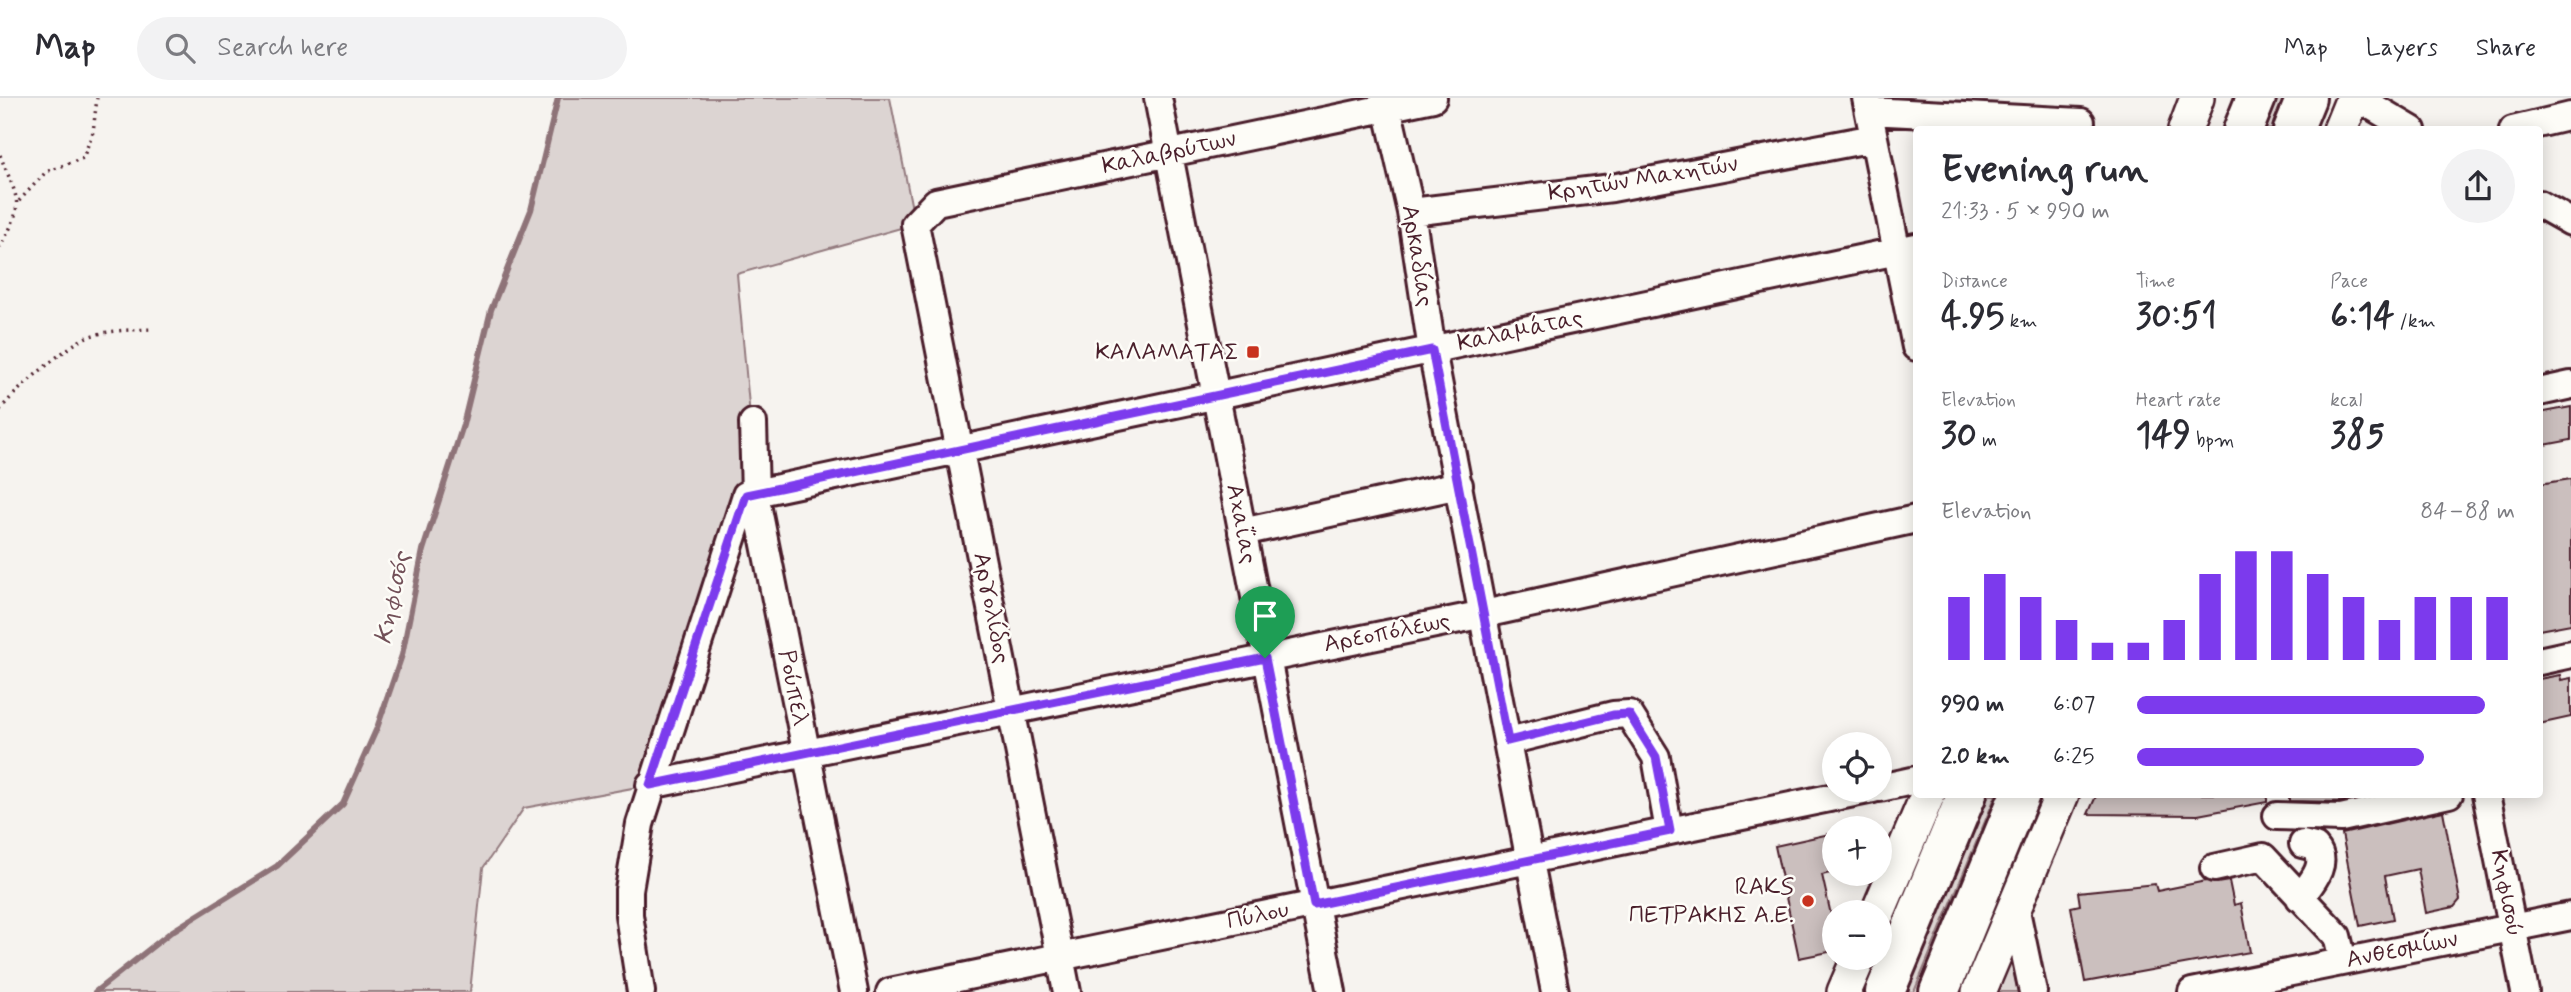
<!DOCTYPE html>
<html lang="en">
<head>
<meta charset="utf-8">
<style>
	body { margin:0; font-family:Mynerve,sans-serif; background:#f2f2f3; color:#2b2b33; height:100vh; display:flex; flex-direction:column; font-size:26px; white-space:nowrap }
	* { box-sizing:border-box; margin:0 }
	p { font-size:23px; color:#7c7c81 }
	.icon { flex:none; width:38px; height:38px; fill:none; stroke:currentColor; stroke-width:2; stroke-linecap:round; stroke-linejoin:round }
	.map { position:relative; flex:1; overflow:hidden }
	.panel { position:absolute; left:1913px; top:28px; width:630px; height:672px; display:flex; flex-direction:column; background:#fff; border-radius:7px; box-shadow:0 4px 18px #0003 }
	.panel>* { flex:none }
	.tools { position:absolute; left:1822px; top:634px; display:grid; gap:14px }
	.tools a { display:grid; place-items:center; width:70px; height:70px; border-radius:50%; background:#fff; box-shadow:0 4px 18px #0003; font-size:35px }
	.pin { position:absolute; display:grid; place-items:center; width:60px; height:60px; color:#fff; margin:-72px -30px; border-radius:50% 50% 50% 0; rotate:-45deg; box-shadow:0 0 7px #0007 }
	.pin .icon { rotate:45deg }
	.round { display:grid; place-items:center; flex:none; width:74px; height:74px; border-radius:37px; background:#f2f2f3 }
	.head { display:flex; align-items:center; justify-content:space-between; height:119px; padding:0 28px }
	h1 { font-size:38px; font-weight:700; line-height:52px }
	.stats { display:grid; grid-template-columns:repeat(3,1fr); gap:10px; height:119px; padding:7px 28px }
	.stats div { display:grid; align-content:center }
	.stats b { font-size:35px; font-weight:700 }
	.stats small { font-size:19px; font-weight:400 }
	.stats p { font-size:19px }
	.chart { height:196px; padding:14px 28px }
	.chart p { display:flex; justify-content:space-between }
	.chart svg { width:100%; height:126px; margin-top:7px; stroke:#7c3aed; stroke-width:6 }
	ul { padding:0 28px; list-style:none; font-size:23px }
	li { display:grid; grid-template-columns:112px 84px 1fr; align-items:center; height:52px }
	li i { height:18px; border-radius:9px; background:#7c3aed }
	header { display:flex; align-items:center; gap:42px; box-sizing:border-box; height:98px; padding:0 35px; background:#fff; border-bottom:2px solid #e1e1e2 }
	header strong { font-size:33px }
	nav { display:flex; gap:38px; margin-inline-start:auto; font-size:24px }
	.search { width:490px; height:63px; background:#f2f2f3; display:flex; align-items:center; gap:18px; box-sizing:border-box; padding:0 24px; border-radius:38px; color:#7c7c81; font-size:26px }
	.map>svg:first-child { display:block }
	.green { fill:#dcd4d2; stroke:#937a7e; stroke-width:2 }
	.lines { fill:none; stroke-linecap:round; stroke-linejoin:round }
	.stream { stroke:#8e7378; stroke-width:6 }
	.building { fill:#cbbfbe; stroke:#4a1f2b; stroke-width:2 }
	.minor-casing { stroke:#4a1f2b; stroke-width:32 }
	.major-casing { stroke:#4a1f2b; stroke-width:38 }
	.highway-casing { stroke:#4a1f2b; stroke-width:44 }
	.path { stroke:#4a1f2b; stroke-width:3.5; stroke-dasharray:2 5; stroke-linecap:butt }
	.minor { stroke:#fdfcf7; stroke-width:26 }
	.major { stroke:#fdfcf7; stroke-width:33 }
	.highway { stroke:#fdfcf7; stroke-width:38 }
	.route-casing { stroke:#fff; stroke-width:14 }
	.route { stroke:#7c3aed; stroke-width:9 }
	.poi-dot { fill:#c8321e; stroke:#fdfcf7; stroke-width:2.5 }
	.labels { text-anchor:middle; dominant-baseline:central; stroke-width:5; stroke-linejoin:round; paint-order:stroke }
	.street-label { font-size:24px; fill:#4a1f2b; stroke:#fdfcf7 }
	.poi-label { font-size:24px; fill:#4a1f2b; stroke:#fdfcf7; text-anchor:end }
	.water-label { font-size:26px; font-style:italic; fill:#725058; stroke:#fdfcf7 }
</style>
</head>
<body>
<header>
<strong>Map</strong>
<div class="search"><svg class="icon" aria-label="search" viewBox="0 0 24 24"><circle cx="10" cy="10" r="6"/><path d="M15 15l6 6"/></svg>Search here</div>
<nav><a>Map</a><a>Layers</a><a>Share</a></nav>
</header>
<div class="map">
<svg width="2571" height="894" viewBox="0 0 2571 894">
	<rect width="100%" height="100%" fill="#f6f3ef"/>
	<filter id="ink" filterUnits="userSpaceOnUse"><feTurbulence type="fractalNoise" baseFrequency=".0143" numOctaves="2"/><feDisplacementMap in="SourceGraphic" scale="14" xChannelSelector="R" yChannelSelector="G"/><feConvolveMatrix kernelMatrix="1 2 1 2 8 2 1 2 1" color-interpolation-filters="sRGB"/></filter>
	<g filter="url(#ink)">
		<path class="green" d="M558,0H890L915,126L737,176L757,395L643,688L524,710L483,770L470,894H95L171,834L277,768L343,706L377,630L402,557L423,452L463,327L491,212L531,112Z
			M2277,0H2287L2274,31L2264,32Z
			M1986,697H1996L1914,894H1903Z
			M2011,861L2018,894H1997Z"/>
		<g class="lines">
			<path class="stream" d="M95,894L171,834L277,768L343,706L377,630L402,557L423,452L463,327L491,212L531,112L558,0"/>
		</g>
		<path class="building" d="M2571,309V342L2539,348V315Z
			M2571,381V526L2539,532V386Z
			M2560,577L2561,582L2571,580V619L2539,626V581Z
			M2097,696H2267V704L2198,717L2088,716Z
			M2289,696H2346L2345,703L2340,704L2289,703Z
			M2443,713L2460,802L2454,809L2426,815L2418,771L2385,778L2393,821L2360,828L2342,736Z
			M1834,735V774L1822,777L1834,830V853L1799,860L1775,748Z
			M2206,783L2217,785L2229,783L2234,807L2241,805L2250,854L2085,884L2071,809L2080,807L2078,794L2155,786L2157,793Z"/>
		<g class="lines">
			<g class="minor-casing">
				<path id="minor" d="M1158,0L1332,894
					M1385,0L1411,114L1432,252L1555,894
					M1866,0L1916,249
					M2358,0L2412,32
					M1869,13L2081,24
					M2513,32L2571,18
					M2539,106L2571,124
					M1411,114L1612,90L1874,40
					M2539,294L2571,287
					M753,325L755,396L854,894
					M1242,434L1459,387
					M2539,563L2571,556
					M1508,643L1613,617L1629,616L1656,659L1669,733
					M650,687L1484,516L1916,421
					M1880,690L1916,682
					M2486,696L2525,894
					M2277,718L2341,720L2449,696
					M2214,770L2263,759L2337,838L2343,863
					M2300,800C2310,786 2330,766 2315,749L2303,746
					M2015,808L2033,894
					M641,894L629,817V792L640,726L746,397L1916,149
					M890,894L1873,691
					M1067,894L915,126L936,104L1433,0
					M2192,894L2571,818"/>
			</g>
			<g class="major-casing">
				<path id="major" d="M2185,32L2197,0
					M2340,32L2353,0
					M1878,814L1928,696
					M1844,894L1859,859
					M1979,894L2062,696"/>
			</g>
			<g class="highway-casing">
				<path id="highway" d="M2243,32L2256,0
					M2293,32L2306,0
					M1885,894L1967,696
					M1939,894L2020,696"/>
			</g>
			<path class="path" d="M0,57C18,103 26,104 0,149
				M19,103L46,74L83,60L93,34L97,0
				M0,312C12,295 69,246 87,239C108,232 131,232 152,231"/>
			<use href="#minor" class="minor"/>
			<use href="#major" class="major"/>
			<use href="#highway" class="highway"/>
		</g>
	</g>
	<g class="lines" filter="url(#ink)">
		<g class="route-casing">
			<path id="route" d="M1432,252L1508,643L1613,617L1629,616L1656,659L1670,733L1314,807L1265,560L650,687L746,397Z"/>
		</g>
		<use href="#route" class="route"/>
	</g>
	<g class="poi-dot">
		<rect x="1246" y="247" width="14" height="14" rx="3.5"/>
		<circle cx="1808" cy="803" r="7"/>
	</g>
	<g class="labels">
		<g class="street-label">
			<text transform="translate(1169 55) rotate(-12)">Καλαβρύτων</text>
			<text transform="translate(1643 81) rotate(-9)">Κρητών Μαχητών</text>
			<text transform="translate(1417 158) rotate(81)">Αρκαδίας</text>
			<text transform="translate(1520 233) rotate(-12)">Καλαμάτας</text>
			<text transform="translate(1241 426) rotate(79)">Αχαΐας</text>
			<text transform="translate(991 510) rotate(79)">Αργολίδος</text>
			<text transform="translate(1387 535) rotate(-11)">Αρεοπόλεως</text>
			<text transform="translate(793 590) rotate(79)">Ρούπελ</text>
			<text transform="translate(2506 795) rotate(79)">Κηφισού</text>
			<text transform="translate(1258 818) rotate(-12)">Πύλου</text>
			<text transform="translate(2402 852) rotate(-11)">Ανθεσμίων</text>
		</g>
		<g class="poi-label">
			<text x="1239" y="254">ΚΑΛΑΜΑΤΑΣ</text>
			<text x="1794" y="789">RAKS<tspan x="1794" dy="28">ΠΕΤΡΑΚΗΣ Α.Ε.</tspan></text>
		</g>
		<g class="water-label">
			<text transform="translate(393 500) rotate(-78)">Κηφισός</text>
		</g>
	</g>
</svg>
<div class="tools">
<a><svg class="icon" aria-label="locate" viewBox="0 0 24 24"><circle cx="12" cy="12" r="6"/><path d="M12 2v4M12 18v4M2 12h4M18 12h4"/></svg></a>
<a>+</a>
<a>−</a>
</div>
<div class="pin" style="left:1265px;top:560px;background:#1e9e55"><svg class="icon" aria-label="arrive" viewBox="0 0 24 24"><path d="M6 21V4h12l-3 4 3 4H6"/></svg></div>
<section class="panel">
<div class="head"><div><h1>Evening run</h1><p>21:33 · 5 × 990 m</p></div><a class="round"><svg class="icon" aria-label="share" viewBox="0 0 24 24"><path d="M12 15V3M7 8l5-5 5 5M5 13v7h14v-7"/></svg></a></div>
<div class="stats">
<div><p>Distance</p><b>4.95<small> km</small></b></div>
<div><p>Time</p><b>30:51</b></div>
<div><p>Pace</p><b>6:14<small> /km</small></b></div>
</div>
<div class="stats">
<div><p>Elevation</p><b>30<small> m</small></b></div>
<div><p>Heart rate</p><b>149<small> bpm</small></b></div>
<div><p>kcal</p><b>385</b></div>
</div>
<div class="chart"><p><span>Elevation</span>84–88 m</p>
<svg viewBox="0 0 160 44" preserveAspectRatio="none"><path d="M5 44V22M15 44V14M25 44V22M35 44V30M45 44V38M55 44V38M65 44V30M75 44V14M85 44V6M95 44V6M105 44V14M115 44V22M125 44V30M135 44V22M145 44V22M155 44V22"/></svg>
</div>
<ul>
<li><b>990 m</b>6:07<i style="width:92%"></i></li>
<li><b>2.0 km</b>6:25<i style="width:76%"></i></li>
</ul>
</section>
</div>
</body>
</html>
